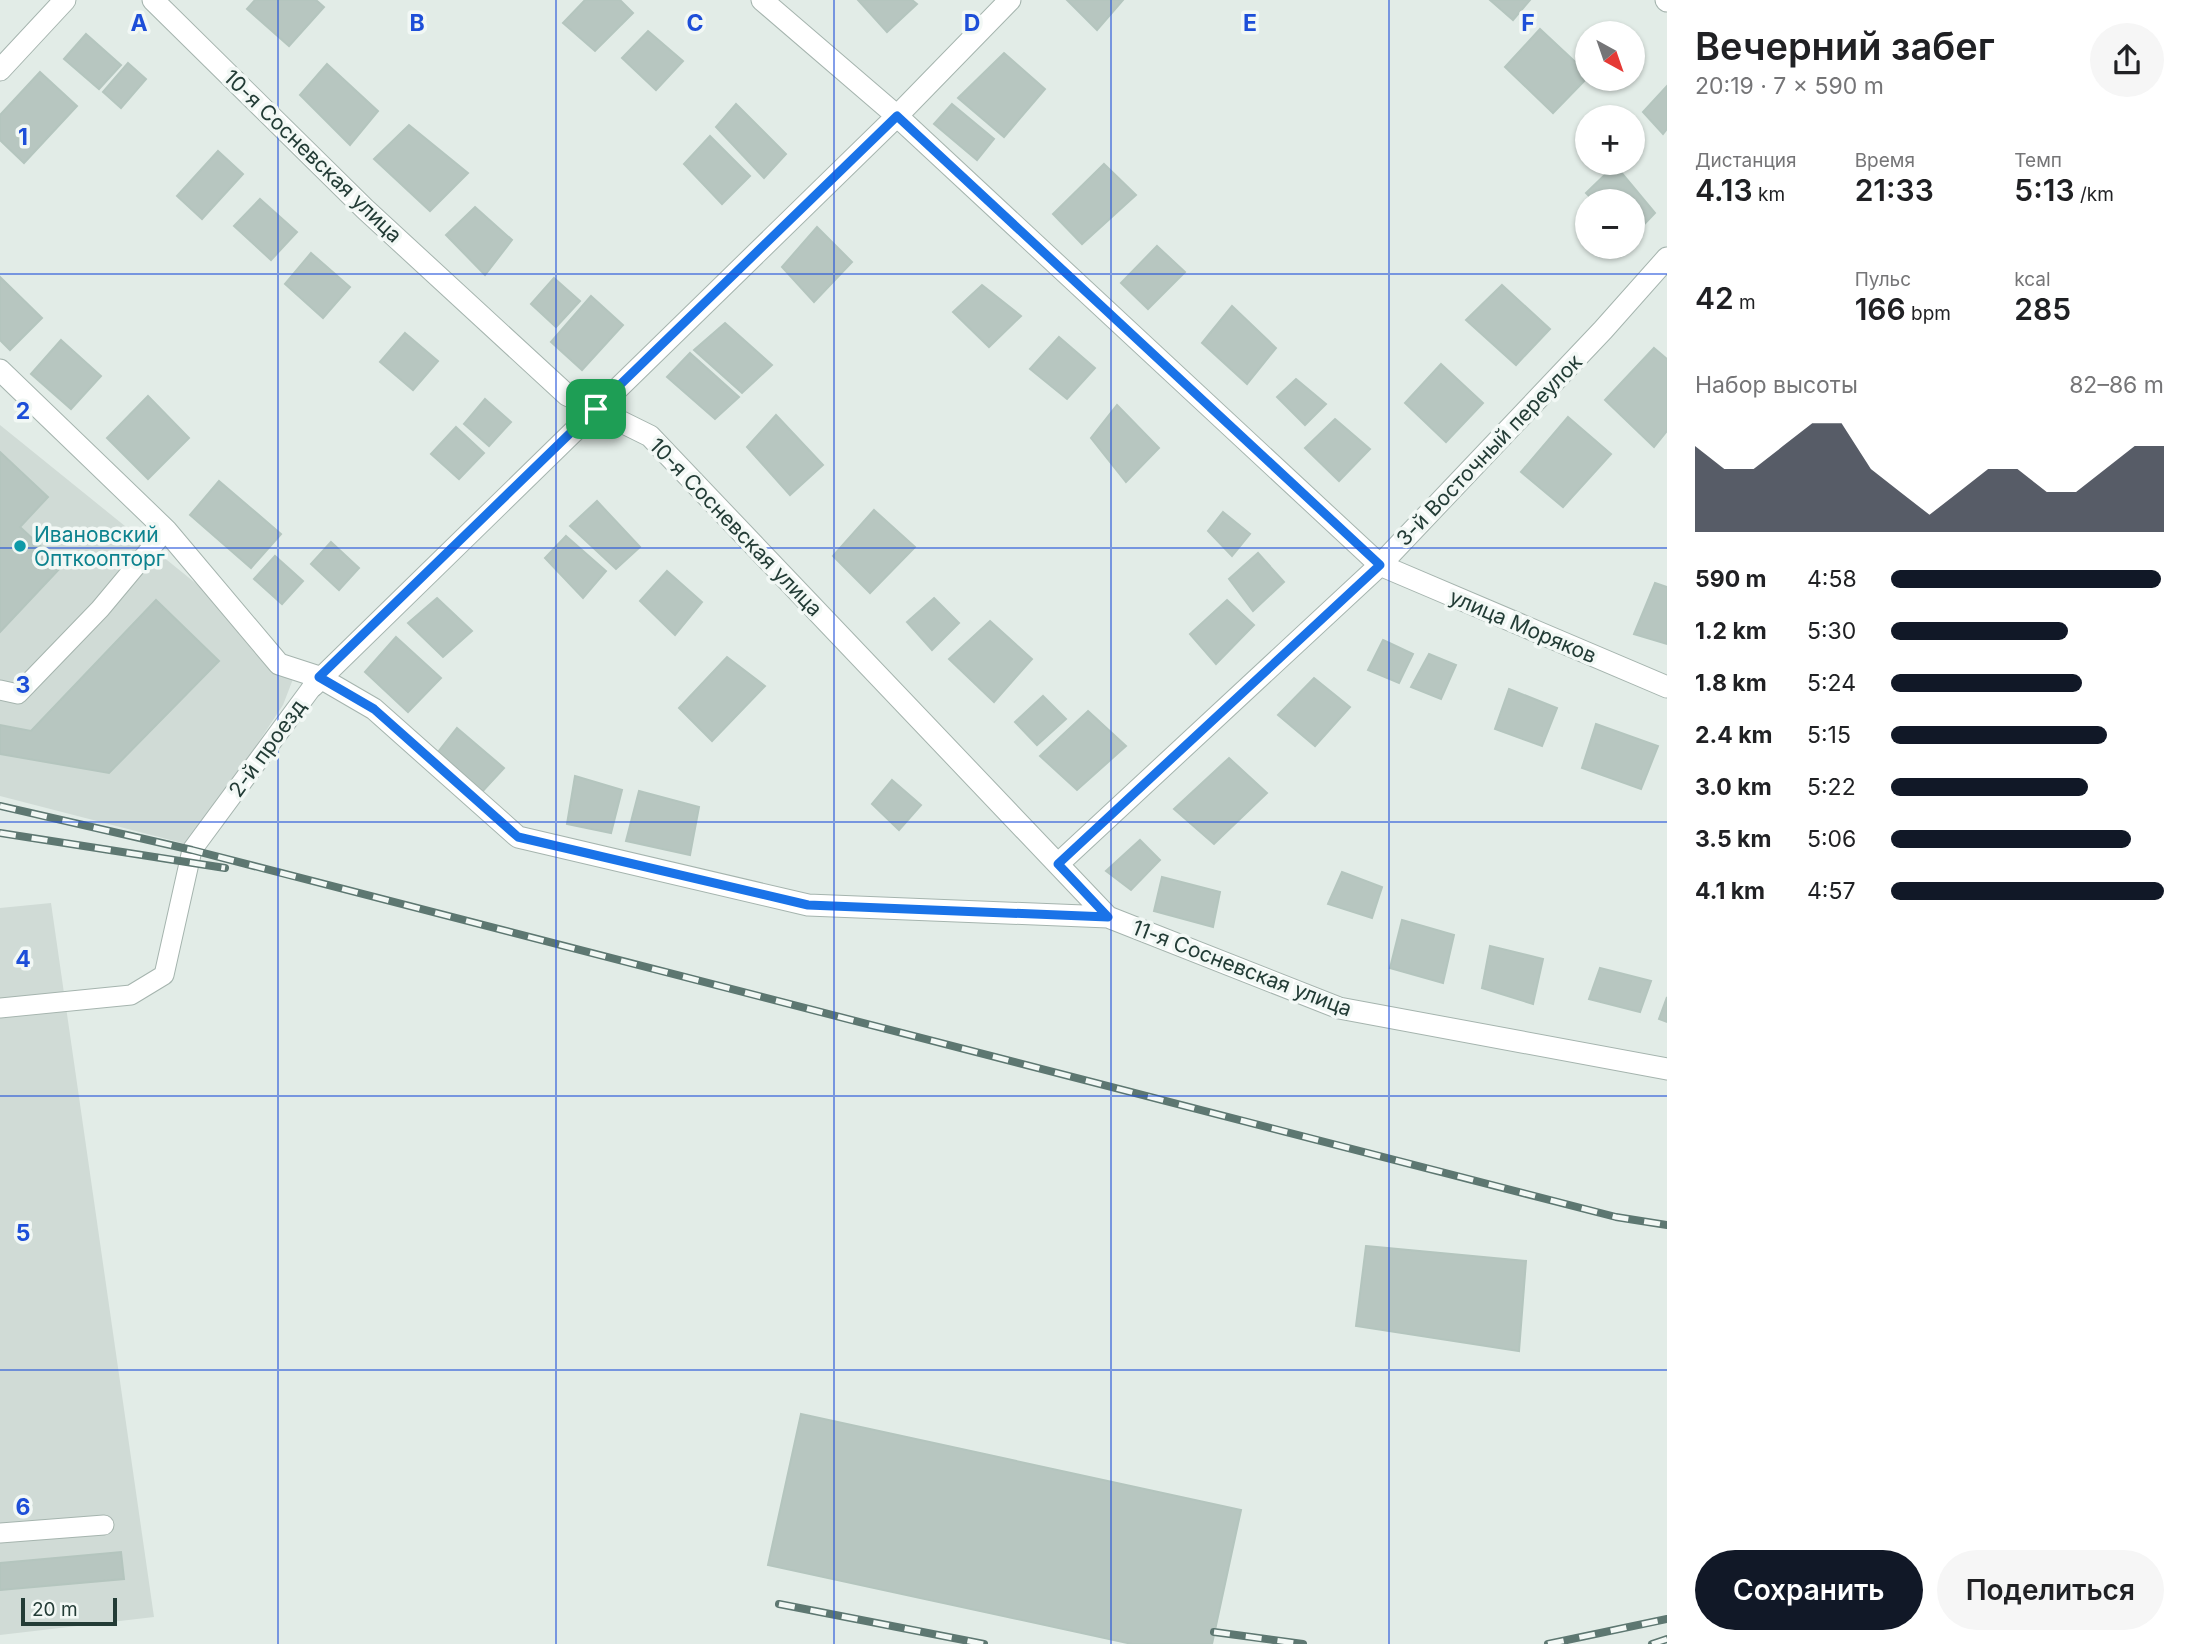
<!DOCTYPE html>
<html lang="ru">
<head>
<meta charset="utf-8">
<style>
	body { margin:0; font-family:Inter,sans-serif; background:#f6f6f6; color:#202124; height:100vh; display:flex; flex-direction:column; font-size:26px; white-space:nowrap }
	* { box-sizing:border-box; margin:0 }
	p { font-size:23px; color:#757577 }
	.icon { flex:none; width:38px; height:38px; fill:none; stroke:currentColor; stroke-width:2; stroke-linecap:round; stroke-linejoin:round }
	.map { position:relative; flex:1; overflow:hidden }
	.details { display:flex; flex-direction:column; background:#fff; width:525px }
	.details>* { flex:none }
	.needle { width:46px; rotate:140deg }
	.fabs { position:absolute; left:1575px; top:21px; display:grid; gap:14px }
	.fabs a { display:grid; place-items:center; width:70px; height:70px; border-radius:50%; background:#fff; box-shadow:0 2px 5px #0004; font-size:35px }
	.scale { position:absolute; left:21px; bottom:18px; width:96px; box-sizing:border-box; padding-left:7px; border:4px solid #233c36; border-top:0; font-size:19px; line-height:24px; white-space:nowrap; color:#233c36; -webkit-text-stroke:5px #f2f8f5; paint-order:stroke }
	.pin { position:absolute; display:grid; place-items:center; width:60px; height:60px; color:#fff; margin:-30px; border-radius:14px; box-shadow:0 4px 10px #0006 }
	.round { display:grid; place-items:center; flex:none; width:74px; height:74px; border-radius:37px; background:#f6f6f6 }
	.headline { display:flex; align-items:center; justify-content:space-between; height:119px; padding:0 28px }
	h1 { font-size:38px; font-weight:600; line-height:52px }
	.metrics { display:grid; grid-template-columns:repeat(3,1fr); gap:10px; height:119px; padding:7px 28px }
	.metrics div { display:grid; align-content:center }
	.metrics b { font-size:30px; font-weight:600 }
	.metrics small { font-size:19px; font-weight:400 }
	.metrics p { font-size:19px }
	.chart { height:196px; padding:14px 28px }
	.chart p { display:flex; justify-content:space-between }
	.chart svg { width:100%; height:126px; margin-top:7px; fill:#111827; opacity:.7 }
	.button { display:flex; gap:14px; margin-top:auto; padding:14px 28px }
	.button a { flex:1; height:80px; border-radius:42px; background:#111827; color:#fff; font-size:28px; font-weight:600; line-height:80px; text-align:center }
	.button a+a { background:#f6f6f6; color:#202124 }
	ul { padding:0 28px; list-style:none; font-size:23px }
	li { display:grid; grid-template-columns:112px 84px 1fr; align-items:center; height:52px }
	li i { height:18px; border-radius:9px; background:#111827 }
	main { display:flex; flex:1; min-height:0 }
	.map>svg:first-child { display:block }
	.built { fill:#d0dbd6 }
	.building { fill:#b7c6c0; stroke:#b4c5be; stroke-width:2 }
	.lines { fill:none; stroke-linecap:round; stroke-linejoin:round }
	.lane-casing { stroke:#a5b4ae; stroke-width:21 }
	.street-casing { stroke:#a5b4ae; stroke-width:23 }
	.lane { stroke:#fff; stroke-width:19 }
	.street { stroke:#fff; stroke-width:21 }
	.rail-casing { stroke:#5d7771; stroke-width:8 }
	.rail { stroke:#f2f8f5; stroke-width:5; stroke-dasharray:16; stroke-linecap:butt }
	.route-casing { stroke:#fff; stroke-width:14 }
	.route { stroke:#1a73e8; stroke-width:9 }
	.grid { fill:none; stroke:#1d4ed8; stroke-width:2; stroke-opacity:0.55 }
	.culture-dot { fill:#0f9aa8; stroke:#f2f8f5; stroke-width:2.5 }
	.labels { text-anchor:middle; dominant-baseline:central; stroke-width:7; stroke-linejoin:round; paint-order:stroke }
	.street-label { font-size:21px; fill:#233c36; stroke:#f2f8f5 }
	.culture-label { font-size:21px; fill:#0d838f; stroke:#f2f8f5; text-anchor:start }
	.grid-label { font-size:23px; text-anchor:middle; font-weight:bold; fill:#1d4ed8; stroke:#f2f8f5; stroke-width:7; stroke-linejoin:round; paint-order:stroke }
</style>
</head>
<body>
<main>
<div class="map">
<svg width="1667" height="1644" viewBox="0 0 1667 1644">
	<rect width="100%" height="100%" fill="#e2ece7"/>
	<path class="built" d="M0,425L298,666L283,705L190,845L0,796Z
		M51,903L154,1617L0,1635V908Z"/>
	<path class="building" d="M255,0H316L324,7L289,46L247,9Z
		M585,0H620L633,13L595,51L563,23Z
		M858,0H912L917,4L887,32Z
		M1067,0H1123L1097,30Z
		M1490,0H1530L1513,20Z
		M1540,29L1587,73V78L1553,113L1505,67Z
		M648,31L683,61L656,90L622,58Z
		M86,34L121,65L99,89L64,59Z
		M1004,53L1045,89L1004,137L958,98Z
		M128,63L146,79L121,108L103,92Z
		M327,64L378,111L350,145L300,95Z
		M40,72L77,106L24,163L0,140V115Z
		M1667,86V129L1663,134L1643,112Z
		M736,104L786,154L764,178L716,127Z
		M952,104L994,139L977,160L934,124Z
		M409,125L468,173L430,211L374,159Z
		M710,136L750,176L722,204L684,164Z
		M218,151L243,174L202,219L177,196Z
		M1104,164L1136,195L1082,244L1053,214Z
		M1615,165L1655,213L1633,236V201H1594L1586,193Z
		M260,199L297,232L271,260L234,226Z
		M475,207L512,240L485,275L446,235Z
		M817,227L852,262L814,302L782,267Z
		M1157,246L1185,272L1148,309L1121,283Z
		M311,253L350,287L323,318L285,284Z
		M0,277L42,318L10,350L0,340Z
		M554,278L580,301L556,327L531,304Z
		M982,285L1021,316L989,347L953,312Z
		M1502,285L1550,329L1516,365L1466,320Z
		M591,296L623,325L582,370L551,342Z
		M1232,306L1276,348L1247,384L1202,343Z
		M725,323L772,365L742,393L694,350Z
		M405,333L438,361L413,390L380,362Z
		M1059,337L1095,368L1067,399L1030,369Z
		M61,340L101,376L71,409L31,374Z
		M1654,348L1667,359V431L1654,447L1605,400Z
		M690,353L739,397L715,419L667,377Z
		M1441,364L1483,403L1446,442L1405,403Z
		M1296,379L1326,404L1305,425L1277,397Z
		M148,396L189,438L148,479L107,438Z
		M485,399L511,422L489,446L464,424Z
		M1117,405L1159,448L1126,482L1091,438Z
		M776,415L823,465L790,495L747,447Z
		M1568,417L1611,454L1563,507L1521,472Z
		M1335,419L1370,449L1339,481L1305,448Z
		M456,427L484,453L459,479L431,454Z
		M0,452L48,497L20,527L62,566L0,632Z
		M219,481L281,534L251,568L190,515Z
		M597,501L640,547L616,569L570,526Z
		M874,510L915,547L870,593L833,556Z
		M1223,512L1250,534L1232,556L1208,531Z
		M566,536L606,571L583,598L545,558Z
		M331,542L359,568L339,590L311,564Z
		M1258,553L1284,582L1253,611L1229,579Z
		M275,556L303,581L282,604L254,579Z
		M667,571L702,602L675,635L640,601Z
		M1655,583L1667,587V644L1634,634Z
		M437,598L472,631L443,657L408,623Z
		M934,598L959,623L932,650L907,622Z
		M156,600L219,661L109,773L0,754V725L31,731Z
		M1227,600L1254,625L1216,664L1190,634Z
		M990,621L1032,659L994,702L949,659Z
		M396,637L441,678L408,712L365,672Z
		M1383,640L1413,654L1399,683L1368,670Z
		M1429,654L1456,665L1441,699L1411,687Z
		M727,657L765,686L712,741L679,708Z
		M1314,678L1350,707L1315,746L1278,715Z
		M1509,689L1557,708L1542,746L1495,729Z
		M1043,696L1066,719L1037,745L1015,722Z
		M1088,711L1126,746L1077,790L1040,756Z
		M1596,724L1658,746L1641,789L1582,768Z
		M457,728L504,768L479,795L435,756Z
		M1229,758L1267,793L1214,844L1174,809Z
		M575,776L622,790L611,833L567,824Z
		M892,780L921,805L899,830L872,804Z
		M639,791L699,807L690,855L626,841Z
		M1140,840L1160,860L1131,890L1106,871Z
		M1342,872L1382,887L1372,918L1328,904Z
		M1162,877L1220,892L1213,927L1154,911Z
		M1402,920L1454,935L1443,983L1390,968Z
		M1490,946L1543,959L1533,1004L1482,988Z
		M1600,968L1651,981L1640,1012L1589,999Z
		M1667,997V1022L1659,1019Z
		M1366,1246L1526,1261L1519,1351L1356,1326Z
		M801,1414L1241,1510L1212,1644H1132L768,1565Z
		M121,1552L124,1579L0,1590V1563Z"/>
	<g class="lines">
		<g class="lane-casing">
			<path id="lane" d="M0,690L18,694L100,609L166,530
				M0,1008L131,995L164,975L192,850L313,686
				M0,1533L104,1525"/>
		</g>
		<g class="street-casing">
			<path id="street" d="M153,0L365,209L567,395L650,436L1108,917
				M762,0L897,116L1380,565L1667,687
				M1666,0L1667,1
				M0,70L65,0
				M0,370L166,530L279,664L319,677L374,709L518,837L808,905L1108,917L1339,1008L1667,1069
				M313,686L897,116L1010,0
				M1058,864L1380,565L1603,330L1667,258"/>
		</g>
		<use href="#lane" class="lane"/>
		<use href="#street" class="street"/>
		<g class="rail-casing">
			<path id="rail" d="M0,806L192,850L1616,1217L1667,1225
				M0,833L225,868
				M779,1604L984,1644
				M1214,1632L1303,1644
				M1548,1644L1667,1619
				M1652,1644L1667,1639"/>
		</g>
		<use href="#rail" class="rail"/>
	</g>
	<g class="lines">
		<g class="route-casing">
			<path id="route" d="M897,116L1380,565L1058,864L1108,917L808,905L518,837L374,709L319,677Z"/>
		</g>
		<use href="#route" class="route"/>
	</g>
	<path class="grid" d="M278,0V1644M556,0V1644M834,0V1644M1111,0V1644M1389,0V1644M0,274H1667M0,548H1667M0,822H1667M0,1096H1667M0,1370H1667"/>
	<circle class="culture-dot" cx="20" cy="546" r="7"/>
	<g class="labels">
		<g class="street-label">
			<text transform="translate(313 156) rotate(44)">10-я Сосневская улица</text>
			<text transform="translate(1489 450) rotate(-46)">3-й Восточный переулок</text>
			<text transform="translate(736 527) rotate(46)">10-я Сосневская улица</text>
			<text transform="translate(1523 626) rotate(23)">улица Моряков</text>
			<text transform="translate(267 748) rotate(-54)">2-й проезд</text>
			<text transform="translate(1242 968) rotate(21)">11-я Сосневская улица</text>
		</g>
		<g class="culture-label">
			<text x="34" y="534">Ивановский<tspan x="34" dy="24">Опткоопторг</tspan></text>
		</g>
	</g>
	<g class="grid-label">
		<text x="139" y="31">A</text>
		<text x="417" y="31">B</text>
		<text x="695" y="31">C</text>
		<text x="972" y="31">D</text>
		<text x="1250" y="31">E</text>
		<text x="1528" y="31">F</text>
		<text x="23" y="145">1</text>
		<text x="23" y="419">2</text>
		<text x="23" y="693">3</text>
		<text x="23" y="967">4</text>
		<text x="23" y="1241">5</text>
		<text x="23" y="1515">6</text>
	</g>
</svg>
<div class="fabs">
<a><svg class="needle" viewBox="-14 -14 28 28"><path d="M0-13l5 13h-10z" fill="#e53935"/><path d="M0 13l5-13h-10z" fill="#757577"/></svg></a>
<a>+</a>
<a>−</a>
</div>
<div class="scale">20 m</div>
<div class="pin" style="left:596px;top:409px;background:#1e9e55"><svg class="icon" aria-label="arrive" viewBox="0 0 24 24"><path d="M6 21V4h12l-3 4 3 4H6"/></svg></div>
</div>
<section class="details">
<div class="headline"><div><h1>Вечерний забег</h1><p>20:19 · 7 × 590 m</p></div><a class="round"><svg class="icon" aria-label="share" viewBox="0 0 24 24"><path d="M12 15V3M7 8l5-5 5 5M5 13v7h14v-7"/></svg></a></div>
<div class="metrics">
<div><p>Дистанция</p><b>4.13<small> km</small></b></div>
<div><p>Время</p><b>21:33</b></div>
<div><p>Темп</p><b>5:13<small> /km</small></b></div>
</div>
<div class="metrics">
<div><b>42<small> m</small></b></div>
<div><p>Пульс</p><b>166<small> bpm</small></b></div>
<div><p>kcal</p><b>285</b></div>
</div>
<div class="chart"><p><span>Набор высоты</span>82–86 m</p>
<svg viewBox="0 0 160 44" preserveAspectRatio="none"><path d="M0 44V14L10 22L20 22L30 14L40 6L50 6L60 22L70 30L80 38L90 30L100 22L110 22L120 30L130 30L140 22L150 14L160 14V44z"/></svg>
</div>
<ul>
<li><b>590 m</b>4:58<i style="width:99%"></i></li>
<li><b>1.2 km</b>5:30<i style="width:65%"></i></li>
<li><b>1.8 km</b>5:24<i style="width:70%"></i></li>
<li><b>2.4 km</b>5:15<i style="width:79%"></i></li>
<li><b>3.0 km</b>5:22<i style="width:72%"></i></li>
<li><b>3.5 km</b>5:06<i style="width:88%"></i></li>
<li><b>4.1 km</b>4:57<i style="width:100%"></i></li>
</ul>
<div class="button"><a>Сохранить</a><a>Поделиться</a></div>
</section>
</main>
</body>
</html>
